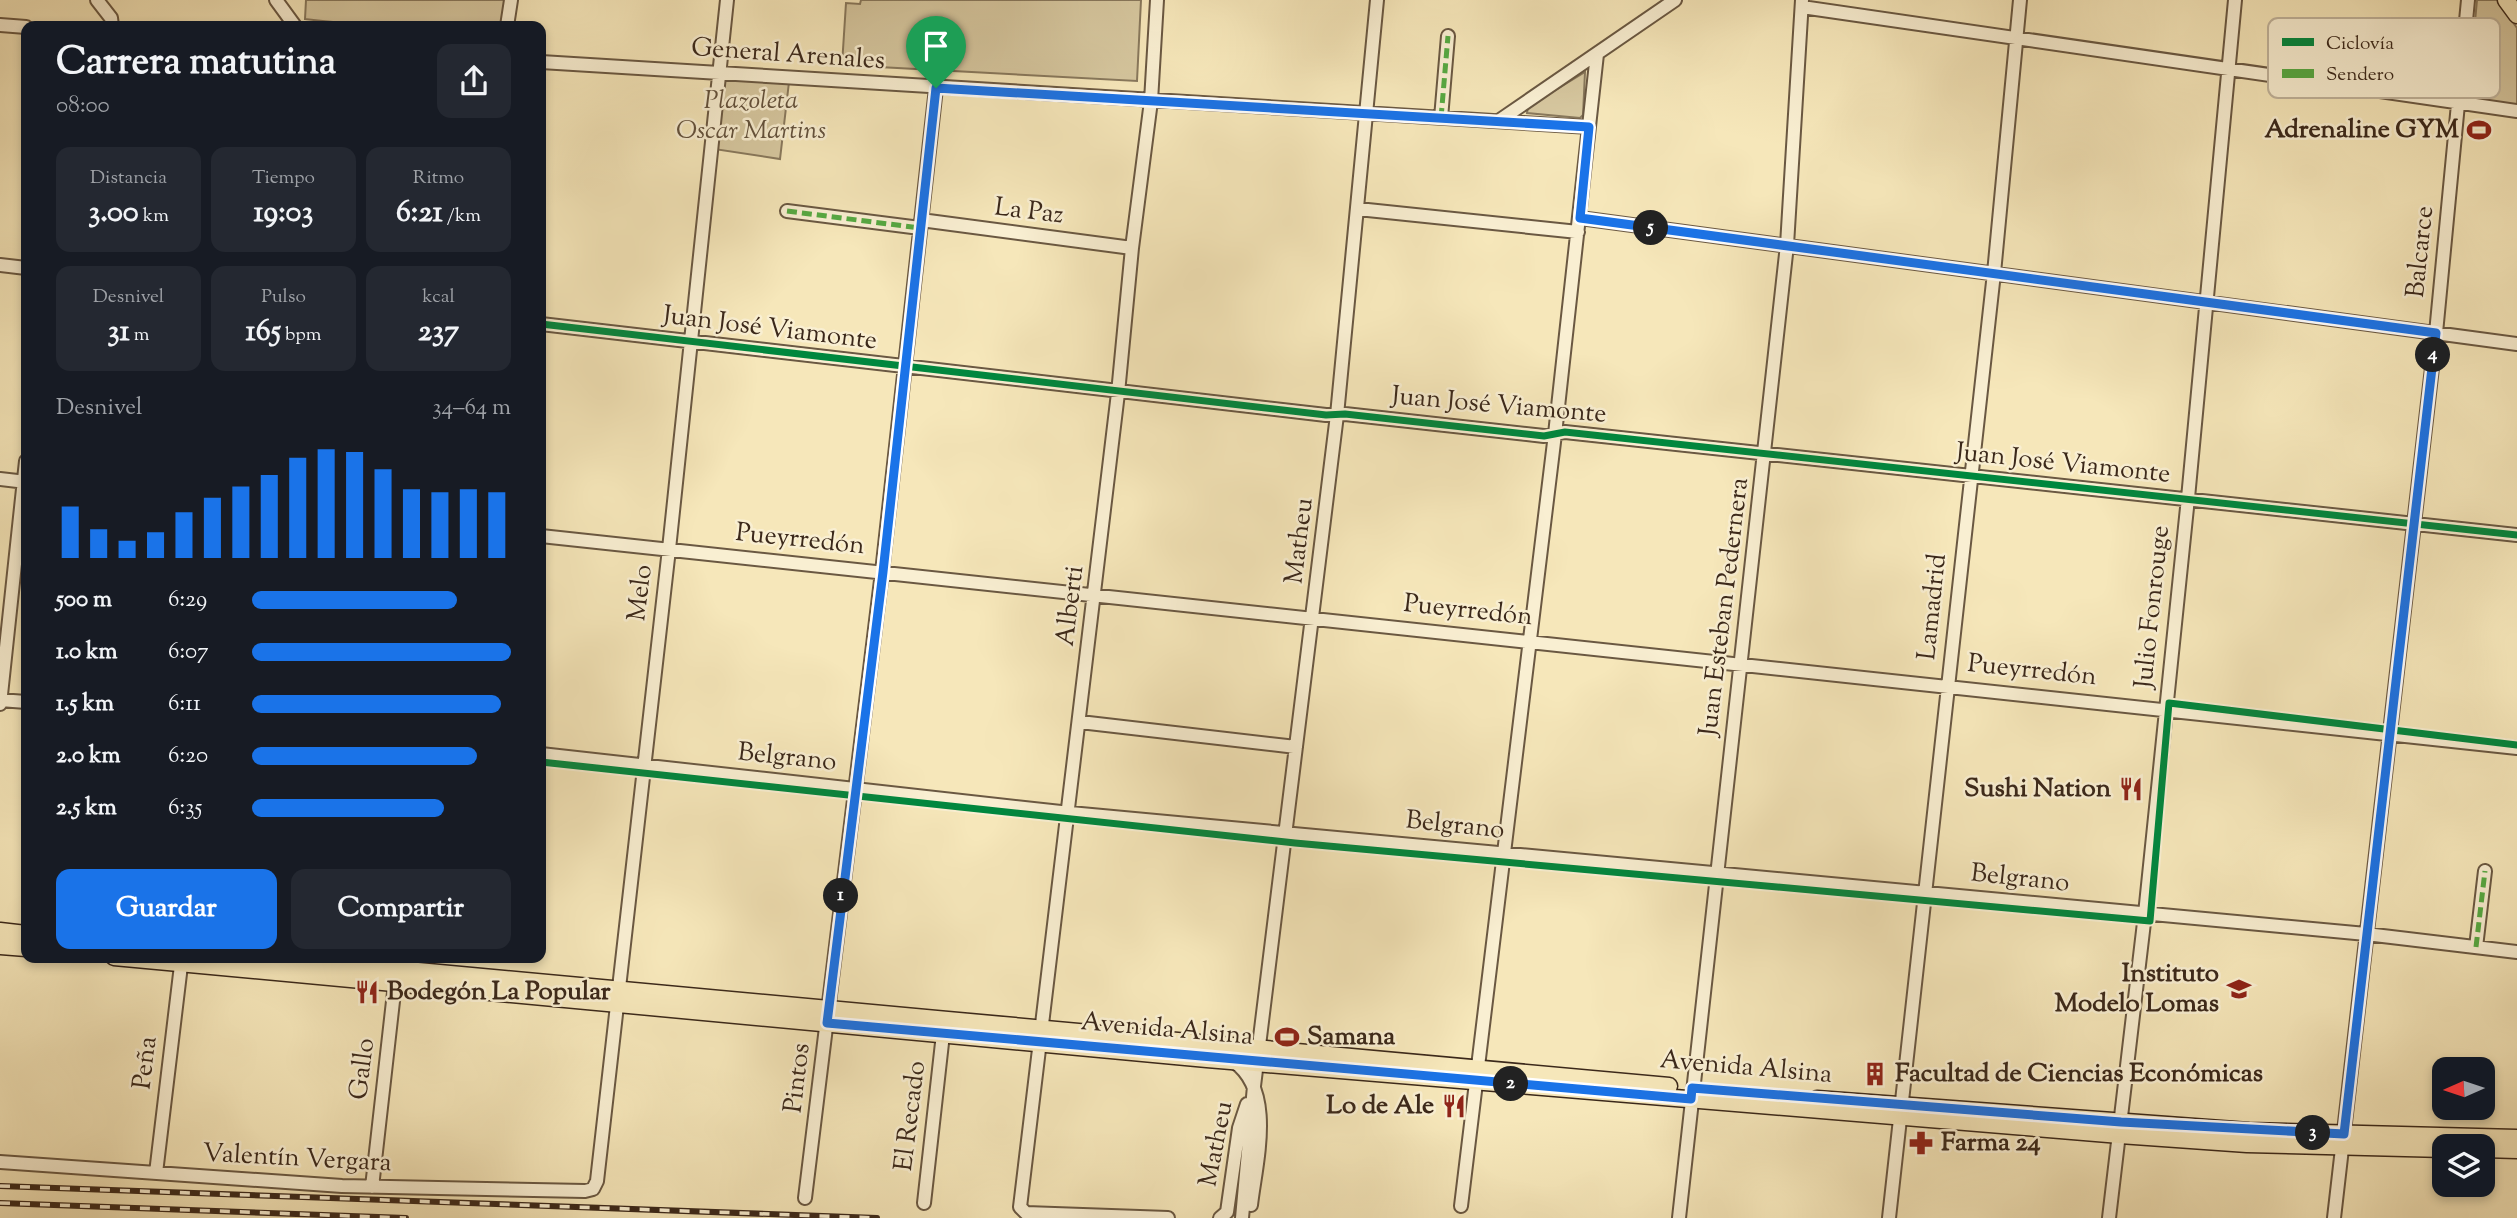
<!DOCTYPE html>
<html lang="es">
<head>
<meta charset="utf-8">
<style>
	body { margin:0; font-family:"Sorts Mill Goudy",serif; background:#242831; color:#f1f3f6; height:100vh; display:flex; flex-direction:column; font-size:26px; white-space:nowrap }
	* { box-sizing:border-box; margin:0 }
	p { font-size:23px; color:#9ea1a6 }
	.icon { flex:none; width:38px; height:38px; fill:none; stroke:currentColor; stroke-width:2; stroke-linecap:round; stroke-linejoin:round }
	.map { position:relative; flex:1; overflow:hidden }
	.panel { position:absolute; left:21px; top:21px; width:525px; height:942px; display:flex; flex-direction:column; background:#171b24; border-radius:14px; box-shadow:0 4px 10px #0003 }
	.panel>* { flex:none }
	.needle { width:46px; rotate:267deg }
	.buttons { position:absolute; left:2432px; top:1057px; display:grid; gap:14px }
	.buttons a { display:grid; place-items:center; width:63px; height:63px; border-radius:14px; background:#171b24; box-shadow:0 4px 10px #0003; font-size:35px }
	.pin { position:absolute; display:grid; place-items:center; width:60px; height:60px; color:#fff; margin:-72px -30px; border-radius:50% 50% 50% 0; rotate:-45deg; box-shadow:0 0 7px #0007 }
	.pin .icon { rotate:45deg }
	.km { position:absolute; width:35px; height:35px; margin:-18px; border-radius:50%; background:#222; color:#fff; font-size:19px; line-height:35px; text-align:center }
	.round { display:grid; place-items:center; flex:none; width:74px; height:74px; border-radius:14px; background:#242831 }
	.summary { display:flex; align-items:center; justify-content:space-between; height:119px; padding:0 35px }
	h1 { font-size:38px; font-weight:700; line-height:52px }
	.stats { display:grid; grid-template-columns:repeat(3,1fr); gap:10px; height:119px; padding:7px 35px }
	.stats div { display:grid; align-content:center; border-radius:14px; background:#242831; text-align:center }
	.stats b { font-size:30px; font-weight:700 }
	.stats small { font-size:19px; font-weight:400 }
	.stats p { font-size:19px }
	.chart { height:196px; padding:14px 35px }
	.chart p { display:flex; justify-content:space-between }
	.chart svg { width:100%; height:126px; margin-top:7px; stroke:#1a73e8; stroke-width:6 }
	.action { display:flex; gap:14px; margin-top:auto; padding:14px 35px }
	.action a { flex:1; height:80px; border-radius:14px; background:#1a73e8; color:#fff; font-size:28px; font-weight:700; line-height:80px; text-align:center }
	.action a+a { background:#242831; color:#f1f3f6 }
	ul { padding:0 35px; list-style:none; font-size:23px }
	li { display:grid; grid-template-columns:112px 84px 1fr; align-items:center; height:52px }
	li i { height:18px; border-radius:9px; background:#1a73e8 }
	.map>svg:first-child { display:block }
	.green { fill:#d6c79f; stroke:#88785c; stroke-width:2 }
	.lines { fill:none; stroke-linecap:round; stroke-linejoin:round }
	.minor-casing { stroke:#6a5842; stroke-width:16 }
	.major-casing { stroke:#3b281a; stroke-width:19 }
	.minor { stroke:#f9efd2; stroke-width:12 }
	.major { stroke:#f6e7ba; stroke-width:16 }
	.rail-casing { stroke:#3b281a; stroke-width:6 }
	.rail { stroke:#f9efd2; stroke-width:3.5; stroke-dasharray:10; stroke-linecap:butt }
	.quiet { stroke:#55aa42; stroke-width:5; stroke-dasharray:10 5; stroke-linecap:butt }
	.cycleway-casing { stroke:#f9efd2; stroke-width:11 }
	.cycleway { stroke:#00873e; stroke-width:7 }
	.route-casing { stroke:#fff; stroke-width:14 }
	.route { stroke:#1a73e8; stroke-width:9 }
	.labels { text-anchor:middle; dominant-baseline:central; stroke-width:5; stroke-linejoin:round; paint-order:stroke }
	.street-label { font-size:26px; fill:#3b281a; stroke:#f9efd2 }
	.park-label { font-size:26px; font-style:italic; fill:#62503b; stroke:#f9efd2 }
	.poi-label { font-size:26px; font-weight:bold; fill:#3b281a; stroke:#f9efd2; text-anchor:end }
	.key { fill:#f9efd2; stroke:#c0b39b; stroke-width:2 }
	.key-label { font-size:19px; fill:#3b281a }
</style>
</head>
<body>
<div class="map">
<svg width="2517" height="1218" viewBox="0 0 2517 1218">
	<rect width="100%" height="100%" fill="#f6e7ba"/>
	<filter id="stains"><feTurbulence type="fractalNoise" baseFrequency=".00286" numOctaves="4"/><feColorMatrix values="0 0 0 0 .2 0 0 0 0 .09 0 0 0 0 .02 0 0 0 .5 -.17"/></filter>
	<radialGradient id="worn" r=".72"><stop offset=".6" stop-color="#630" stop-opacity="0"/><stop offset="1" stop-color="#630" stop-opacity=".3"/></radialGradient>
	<path class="green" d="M306,0H505L503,22C492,26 487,23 477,24C423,32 361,25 305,19Z
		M861,0H1141L1137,81L842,65L846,3L860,4Z
		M2477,0H2497L2517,28V108L2468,98Z
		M1585,72L1583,115L1580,118L1527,113L1528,107Z
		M722,78L789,82L780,159L714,149Z"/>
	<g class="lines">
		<g class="minor-casing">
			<path id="minor" d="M97,0L111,18L112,26
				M276,0L295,26
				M1157,0L1151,101L1132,248L1118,393L1020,1207L1026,1213L1168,1218
				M1802,7L2517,111
				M0,25L26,27
				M507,26L511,0
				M541,62L1589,127
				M1441,118L1448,36
				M1500,120L1675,0
				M1358,209L1578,232
				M787,211L920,228
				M1580,218L2517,344
				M921,220L1132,248
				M0,265L26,268
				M541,324L1326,415L1345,414L1544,436L1565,432L2517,535
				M0,479L26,482
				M541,536L2517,748
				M0,700L26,702
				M0,704L26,461
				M1080,722L1296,747
				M541,754L1070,813L2366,934L2517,952
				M2476,947L2485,871
				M1233,1061C1276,1090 1256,1162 1251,1205
				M0,1162L342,1186L585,1191L593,1189L597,1181L669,549L727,0
				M156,1173L182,957
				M372,1187L398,957
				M805,1198L882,572L936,88
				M924,1203L943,1034
				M1461,1206L1555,434L1597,54
				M1220,1218L1227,1212L1239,1128L1247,1104
				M1242,1218L1254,1086L1337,415L1377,0
				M1679,1218L1787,245L1802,0
				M1889,1218L1994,273L2020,0
				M2109,1218L2145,914L2188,498L2235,0
				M2334,1218L2436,333L2468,0"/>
		</g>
		<g class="major-casing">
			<path id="major" d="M2506,0L2517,15
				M0,931L26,934
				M0,946L26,948
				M114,957L1207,1059L2120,1135L2247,1144L2445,1149
				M267,957C734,999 1202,1045 1669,1086
				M1817,1099L2249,1131L2517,1138
				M2483,1149L2517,1150"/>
		</g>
		<use href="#minor" class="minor"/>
		<use href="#major" class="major"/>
		<g class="rail-casing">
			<path id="rail" d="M0,1186L877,1218
				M0,1203L406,1218"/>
		</g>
		<use href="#rail" class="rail"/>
		<path class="quiet" d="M1441,118L1448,36
			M787,211L920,228
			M2476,947L2485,871"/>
		<g class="cycleway-casing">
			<path id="cycleway" d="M541,324L1326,415L1345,414L1544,436L1565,432L2517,535
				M541,762L1295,843L2150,921L2169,703L2517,745"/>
		</g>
		<use href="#cycleway" class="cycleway"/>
	</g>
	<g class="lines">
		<g class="route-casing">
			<path id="route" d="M936,88L1589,127L1580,218L2436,333L2344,1134L2121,1122L1692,1088L1691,1099L827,1023L883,572Z"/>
		</g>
		<use href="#route" class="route"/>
	</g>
	<defs>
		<g id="stadium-bare" transform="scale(1.89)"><path d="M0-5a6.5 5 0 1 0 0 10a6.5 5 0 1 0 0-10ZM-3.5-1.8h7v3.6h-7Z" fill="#8f2418" stroke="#f9efd2" stroke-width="2.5" paint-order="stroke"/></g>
		<g id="restaurant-bare" transform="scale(1.89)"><path d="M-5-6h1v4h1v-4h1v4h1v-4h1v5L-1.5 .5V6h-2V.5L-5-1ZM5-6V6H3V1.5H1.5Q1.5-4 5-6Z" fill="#8f2418" stroke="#f9efd2" stroke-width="2.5" paint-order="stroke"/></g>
		<g id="school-bare" transform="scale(1.89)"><path d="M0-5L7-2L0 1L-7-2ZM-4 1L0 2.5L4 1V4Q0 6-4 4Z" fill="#8f2418" stroke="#f9efd2" stroke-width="2.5" paint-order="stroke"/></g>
		<g id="building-bare" transform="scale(1.89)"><path d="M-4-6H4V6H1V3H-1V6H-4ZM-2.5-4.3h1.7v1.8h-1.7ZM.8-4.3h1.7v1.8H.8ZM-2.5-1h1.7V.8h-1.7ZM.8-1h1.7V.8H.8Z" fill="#8f2418" stroke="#f9efd2" stroke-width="2.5" paint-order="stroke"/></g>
		<g id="pharmacy-bare" transform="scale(1.89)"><path d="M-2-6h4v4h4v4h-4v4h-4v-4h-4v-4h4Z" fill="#8f2418" stroke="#f9efd2" stroke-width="2.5" paint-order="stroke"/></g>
	</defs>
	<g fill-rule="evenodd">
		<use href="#stadium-bare" x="2479" y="130"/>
		<use href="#restaurant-bare" x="2131" y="789"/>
		<use href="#school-bare" x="2239" y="989"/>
		<use href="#restaurant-bare" x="367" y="992"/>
		<use href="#stadium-bare" x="1287" y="1037"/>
		<use href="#building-bare" x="1875" y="1074"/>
		<use href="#restaurant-bare" x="1454" y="1106"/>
		<use href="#pharmacy-bare" x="1921" y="1143"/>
	</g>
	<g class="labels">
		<g class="street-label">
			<text transform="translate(788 55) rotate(4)">General Arenales</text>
			<text transform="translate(1029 212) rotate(7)">La Paz</text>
			<text transform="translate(2421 252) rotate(-84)">Balcarce</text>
			<text transform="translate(770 329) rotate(7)">Juan José Viamonte</text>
			<text transform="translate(1499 406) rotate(5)">Juan José Viamonte</text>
			<text transform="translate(2063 464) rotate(6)">Juan José Viamonte</text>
			<text transform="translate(800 540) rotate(6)">Pueyrredón</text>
			<text transform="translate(1300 541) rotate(-83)">Matheu</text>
			<text transform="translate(641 593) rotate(-83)">Melo</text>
			<text transform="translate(1071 606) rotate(-83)">Alberti</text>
			<text transform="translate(1725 607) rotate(-83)">Juan Esteban Pedernera</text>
			<text transform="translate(1933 607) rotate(-84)">Lamadrid</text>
			<text transform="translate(2153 607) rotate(-84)">Julio Fonrouge</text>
			<text transform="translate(1468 611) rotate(6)">Pueyrredón</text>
			<text transform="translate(2032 671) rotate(6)">Pueyrredón</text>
			<text transform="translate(787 758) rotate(6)">Belgrano</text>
			<text transform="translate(1455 826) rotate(6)">Belgrano</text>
			<text transform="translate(2020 879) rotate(6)">Belgrano</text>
			<text transform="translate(1167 1030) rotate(5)">Avenida Alsina</text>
			<text transform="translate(146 1063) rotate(-83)">Peña</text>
			<text transform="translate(1746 1068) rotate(5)">Avenida Alsina</text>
			<text transform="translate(363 1069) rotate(-83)">Gallo</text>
			<text transform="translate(798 1078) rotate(-83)">Pintos</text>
			<text transform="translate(911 1116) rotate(-83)">El Recado</text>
			<text transform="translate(1217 1144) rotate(-79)">Matheu</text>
			<text transform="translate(297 1159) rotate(3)">Valentín Vergara</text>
		</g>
		<g class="park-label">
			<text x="751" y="101">Plazoleta<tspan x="751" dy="30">Oscar Martins</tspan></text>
		</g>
		<g class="poi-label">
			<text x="2459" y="130">Adrenaline GYM</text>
			<text x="2111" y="789">Sushi Nation</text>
			<text x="2219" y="974">Instituto<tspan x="2219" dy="30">Modelo Lomas</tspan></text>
			<text x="387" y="992" text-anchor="start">Bodegón La Popular</text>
			<text x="1307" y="1037" text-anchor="start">Samana</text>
			<text x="1895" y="1074" text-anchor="start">Facultad de Ciencias Económicas</text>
			<text x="1434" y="1106">Lo de Ale</text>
			<text x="1941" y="1143" text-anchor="start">Farma 24</text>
		</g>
	</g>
	<rect x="2268" y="18" width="232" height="80" rx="10" class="key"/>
	<rect x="2282" y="38" width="32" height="8" fill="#00873e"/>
	<rect x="2282" y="69" width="32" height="9" fill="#55aa42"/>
	<g class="key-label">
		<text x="2326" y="49">Ciclovía</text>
		<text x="2326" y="80">Sendero</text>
	</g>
	<rect width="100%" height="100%" filter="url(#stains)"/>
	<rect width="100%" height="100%" fill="url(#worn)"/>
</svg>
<div class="buttons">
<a><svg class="needle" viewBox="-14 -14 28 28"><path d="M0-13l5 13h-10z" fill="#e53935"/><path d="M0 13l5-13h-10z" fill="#9ea1a6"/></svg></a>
<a><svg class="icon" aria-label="layers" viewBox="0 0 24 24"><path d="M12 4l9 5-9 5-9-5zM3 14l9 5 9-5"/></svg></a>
</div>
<div class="pin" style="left:936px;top:88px;background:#1e9e55"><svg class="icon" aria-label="arrive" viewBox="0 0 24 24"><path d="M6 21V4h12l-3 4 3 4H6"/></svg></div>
<b class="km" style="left:841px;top:896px">1</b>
<b class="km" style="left:1511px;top:1084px">2</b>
<b class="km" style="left:2313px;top:1133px">3</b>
<b class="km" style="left:2433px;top:355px">4</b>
<b class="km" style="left:1651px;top:228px">5</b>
<section class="panel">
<div class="summary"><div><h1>Carrera matutina</h1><p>08:00</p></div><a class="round"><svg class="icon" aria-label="share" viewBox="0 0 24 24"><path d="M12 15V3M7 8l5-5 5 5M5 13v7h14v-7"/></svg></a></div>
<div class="stats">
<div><p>Distancia</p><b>3.00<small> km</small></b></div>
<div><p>Tiempo</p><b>19:03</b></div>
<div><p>Ritmo</p><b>6:21<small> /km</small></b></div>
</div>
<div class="stats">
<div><p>Desnivel</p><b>31<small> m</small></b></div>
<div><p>Pulso</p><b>165<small> bpm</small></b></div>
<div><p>kcal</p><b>237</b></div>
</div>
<div class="chart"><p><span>Desnivel</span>34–64 m</p>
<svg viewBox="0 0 160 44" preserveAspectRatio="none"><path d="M5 44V26M15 44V34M25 44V38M35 44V35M45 44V28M55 44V23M65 44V19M75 44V15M85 44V9M95 44V6M105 44V7M115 44V13M125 44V20M135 44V21M145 44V20M155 44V21"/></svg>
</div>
<ul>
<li><b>500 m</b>6:29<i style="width:79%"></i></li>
<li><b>1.0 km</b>6:07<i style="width:100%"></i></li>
<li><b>1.5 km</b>6:11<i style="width:96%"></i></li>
<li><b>2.0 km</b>6:20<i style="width:87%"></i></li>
<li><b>2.5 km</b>6:35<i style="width:74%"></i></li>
</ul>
<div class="action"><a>Guardar</a><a>Compartir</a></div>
</section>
</div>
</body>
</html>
